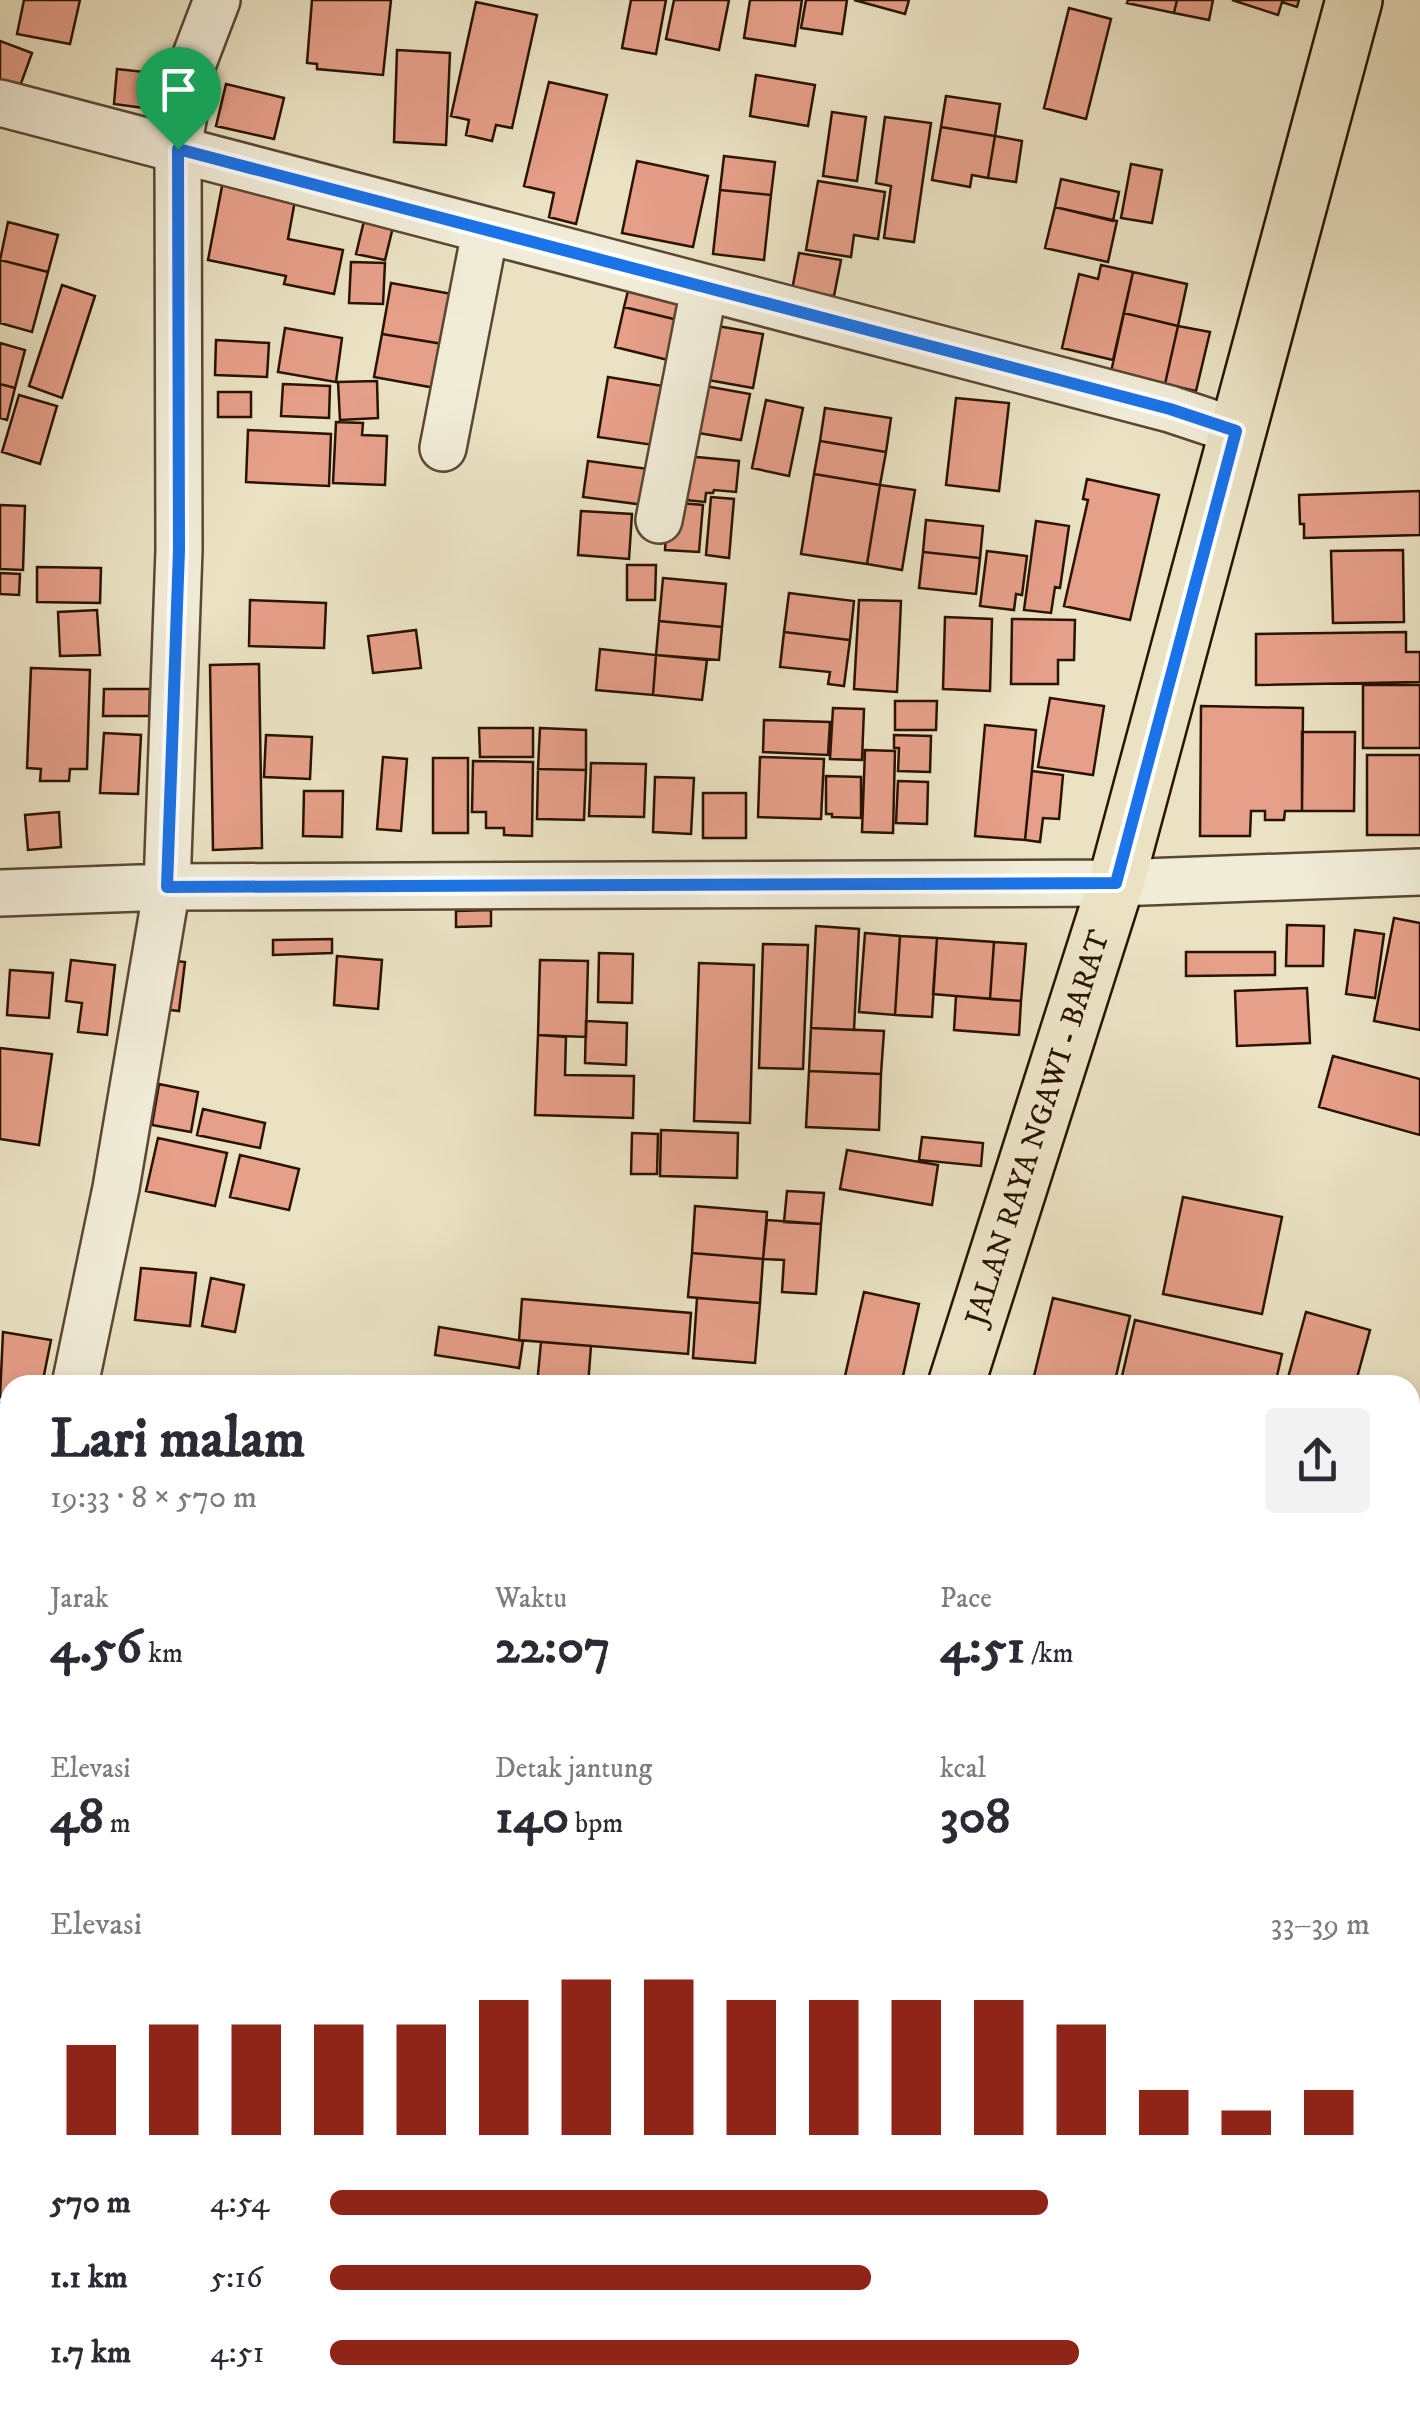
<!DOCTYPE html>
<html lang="id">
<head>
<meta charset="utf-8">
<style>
	body { margin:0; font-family:"IM FELL DW Pica",serif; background:#f2f2f3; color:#2b2b33; height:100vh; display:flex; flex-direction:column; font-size:38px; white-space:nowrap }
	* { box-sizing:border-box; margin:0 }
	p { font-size:32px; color:#7c7c81 }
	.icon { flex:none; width:55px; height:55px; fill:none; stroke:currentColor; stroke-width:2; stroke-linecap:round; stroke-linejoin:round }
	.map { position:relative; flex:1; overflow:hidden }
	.panel { position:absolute; left:0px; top:1375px; width:1420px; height:1038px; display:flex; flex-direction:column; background:#fff; border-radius:30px 30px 0 0; box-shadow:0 5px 15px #0003 }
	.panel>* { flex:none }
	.pin { position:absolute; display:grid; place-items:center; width:85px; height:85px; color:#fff; margin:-102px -42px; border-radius:50% 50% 50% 0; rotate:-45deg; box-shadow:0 0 10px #0007 }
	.pin .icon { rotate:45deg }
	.round { display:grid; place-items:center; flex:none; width:105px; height:105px; border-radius:10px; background:#f2f2f3 }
	.summary { display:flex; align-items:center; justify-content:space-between; height:170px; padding:0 50px }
	h1 { font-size:55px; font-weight:800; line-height:75px }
	.metrics { display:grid; grid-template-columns:repeat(3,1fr); gap:15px; height:170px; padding:10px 50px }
	.metrics div { display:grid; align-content:center }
	.metrics b { font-size:50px; font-weight:800 }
	.metrics small { font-size:28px; font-weight:400 }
	.metrics p { font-size:28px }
	.chart { height:280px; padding:20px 50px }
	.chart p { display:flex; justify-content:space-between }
	.chart svg { width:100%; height:180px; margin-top:10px; stroke:#8f2418; stroke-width:6 }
	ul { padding:0 50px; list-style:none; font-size:32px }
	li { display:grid; grid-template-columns:160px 120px 1fr; align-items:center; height:75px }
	li i { height:25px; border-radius:12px; background:#8f2418 }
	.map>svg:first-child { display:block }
	.building { fill:#e69f89; stroke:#2a1302; stroke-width:2.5 }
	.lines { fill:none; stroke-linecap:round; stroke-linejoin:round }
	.minor-casing { stroke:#5a4732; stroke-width:50 }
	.major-casing { stroke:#2a1302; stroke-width:60 }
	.minor { stroke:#f1ecd8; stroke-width:45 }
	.major { stroke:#eae2c3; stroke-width:55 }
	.route-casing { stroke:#fff; stroke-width:20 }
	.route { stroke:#1a73e8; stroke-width:12 }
	.labels { text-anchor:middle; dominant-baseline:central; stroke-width:8; stroke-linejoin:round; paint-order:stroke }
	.street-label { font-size:30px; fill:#2a1302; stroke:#f1ecd8 }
</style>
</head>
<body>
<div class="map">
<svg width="1420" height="2411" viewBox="0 0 1420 2411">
	<rect width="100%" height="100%" fill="#eae2c3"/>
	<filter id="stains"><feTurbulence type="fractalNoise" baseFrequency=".002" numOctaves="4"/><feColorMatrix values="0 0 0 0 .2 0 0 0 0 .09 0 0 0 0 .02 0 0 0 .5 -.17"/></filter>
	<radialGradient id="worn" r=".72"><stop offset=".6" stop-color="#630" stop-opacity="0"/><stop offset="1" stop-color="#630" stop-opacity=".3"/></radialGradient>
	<path class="building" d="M24,0H80L70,44L17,34Z
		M312,0H391L383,75L317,69V64L307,63Z
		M631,0H666L656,54L622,48Z
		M674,0H729L719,50L666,39Z
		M750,0H802L795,46L744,38Z
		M806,0H847L842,34L801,28Z
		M854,0H909L905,14Z
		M1128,0H1177L1174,13L1127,3Z
		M1177,0H1213L1209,20L1174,13Z
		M1232,0H1299L1297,7L1282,2L1278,15Z
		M476,2L537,15L512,128L496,125L492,141L466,135L469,120L451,116Z
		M1069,8L1111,19L1086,119L1044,108Z
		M0,41L32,53L19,89L0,82Z
		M397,50L450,53L446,145L394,142Z
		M117,69L163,74L159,110L114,104Z
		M756,75L815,85L808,126L750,116Z
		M549,82L607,95L576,224L549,217L554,193L524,186Z
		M226,84L284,98L274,139L216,126Z
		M946,96L1000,104L995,136L941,127Z
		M832,112L866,117L857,181L823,176Z
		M885,117L931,123L914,242L884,238L891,186L876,183Z
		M941,127L995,136L988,178L972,175L970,187L932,180Z
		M995,136L1022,141L1016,182L988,178Z
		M724,156L775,162L771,195L720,190Z
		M637,161L708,176L693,247L622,233Z
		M1131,164L1162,170L1152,223L1121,218Z
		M1061,179L1119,192L1113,221L1055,207Z
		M223,181L296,195L288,239L343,250L334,294L284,284L286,276L208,260Z
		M818,181L885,192L878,239L854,235L851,257L806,250Z
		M720,190L771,195L764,260L713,254Z
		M1055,207L1117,221L1108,262L1045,248Z
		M364,221L393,227L385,260L356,254Z
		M8,222L58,235L48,272L0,260Z
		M799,253L841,260L834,296L792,290Z
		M0,260L48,272L32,332L0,323Z
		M351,262L385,263L383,304L349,303Z
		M1101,265L1133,272L1113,360L1062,348L1079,274L1098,279Z
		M1133,272L1187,284L1178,326L1124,313Z
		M391,283L452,294L443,344L382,334Z
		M630,283L692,298L686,322L624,307Z
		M62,285L95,296L62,398L29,386Z
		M624,307L686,322L676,362L615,347Z
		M1124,313L1178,326L1165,384L1111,372Z
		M701,323L763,334L753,388L691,377Z
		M1178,326L1210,332L1196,391L1165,384Z
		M285,328L342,338L336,382L278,372Z
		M382,334L443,344L435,388L374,377Z
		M216,340L269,343L267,377L215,375Z
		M0,343L25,350L15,388L0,384Z
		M608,377L681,389L653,445L598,437Z
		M377,381L378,418L340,420L338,382Z
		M0,384L15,388L7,420L0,418Z
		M283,384L330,386L329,418L281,416Z
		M694,384L750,394L741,440L686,431Z
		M218,392H251V417H218Z
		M19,395L57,406L40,464L2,452Z
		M956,398L1009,403L999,491L946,485Z
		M766,400L803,408L789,476L752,468Z
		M825,408L891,418L886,452L820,441Z
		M336,422L363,423L362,435L387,436L385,485L333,483Z
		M248,430L331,434L329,486L246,482Z
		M820,441L886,452L880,485L814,474Z
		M675,455L739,461L736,492L714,490L713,493H706L705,502L676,499Z
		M588,461L656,470L652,506L583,497Z
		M814,474L880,485L867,564L801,554Z
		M1087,479L1159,495L1130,620L1064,606L1088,500L1083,499Z
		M880,485L915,490L902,570L867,564Z
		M1420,491V535L1304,538V524H1300L1299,495Z
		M711,497L734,499L729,558L706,555Z
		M668,502L703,505L699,552L665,550Z
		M0,505L25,506L23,570L0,569Z
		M581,511L632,514L629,559L578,555Z
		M926,520L983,526L980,558L923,552Z
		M1036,521L1069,526L1060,588L1055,587L1051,613L1024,610Z
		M1403,550L1404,622L1333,623L1331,551Z
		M987,551L1027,556L1022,595L1016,594L1014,610L980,606Z
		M923,552L980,558L976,594L919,588Z
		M627,565H656L655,600H627Z
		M37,567L101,568L100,603L37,602Z
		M0,573L20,574L19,595L0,594Z
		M663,578L726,584L722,627L659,621Z
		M789,593L854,601L850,640L784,632Z
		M250,600L326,603L324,648L249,646Z
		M859,600L901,601L897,692L854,689Z
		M97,610L100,655L60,656L58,612Z
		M945,617L992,619L990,691L943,689Z
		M1012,619L1075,620L1074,660H1058V684H1011Z
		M659,621L722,627L719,660L656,655Z
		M416,630L421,668L373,673L368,636Z
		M784,632L850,640L844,686L828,684L830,672L780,667Z
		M1406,632V652H1420V682L1256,685V634Z
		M600,649L656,655L653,695L596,690Z
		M656,655L707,660L702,700L653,695Z
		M259,664L262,848L213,850L210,665Z
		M31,668L90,670L87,769H70L69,781H40L41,769L27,768Z
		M1363,685H1420V748H1363Z
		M104,689H150L149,716H103Z
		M1050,698L1104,706L1093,775L1038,767Z
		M895,701H937L936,730H895Z
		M1201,706L1303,708L1302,811H1285L1284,820H1265V811H1251L1250,836H1200Z
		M833,708L864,709L862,760L830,759Z
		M764,720L830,722L828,755L763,752Z
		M985,725L1036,730L1025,840L975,836Z
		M479,728H533V757H480Z
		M540,728L586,730V770L538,769Z
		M1302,732H1355L1354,811H1302Z
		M104,733L141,735L138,794L100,793Z
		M266,735L312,737L310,779L264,777Z
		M894,735L931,736L930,772L898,771L899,748H894Z
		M865,750L895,751L893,833L862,832Z
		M1367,755H1420V835H1367Z
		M383,757L407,759L401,831L377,829Z
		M760,757L824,759L821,819L758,817Z
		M433,758H468V833H433Z
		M473,761L533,762L532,836L504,835V828H486V812H472Z
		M591,763L646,764L644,817L589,816Z
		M538,769L586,770L584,820L537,819Z
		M1032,771L1063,775L1059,819L1043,818L1040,842L1025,840Z
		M826,776L861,777V818L832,817V814H826Z
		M655,777L694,778L691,834L653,832Z
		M898,781L928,782L927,824L896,823Z
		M304,791H343L342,837L303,836Z
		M703,793H746V838H703Z
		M59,812L61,847L28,850L25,815Z
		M491,910V926L456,927V911Z
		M1394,918L1420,923V1030L1374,1021Z
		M1287,925L1324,926L1323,966H1286Z
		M816,926L859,929L854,1030L811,1028Z
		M1355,930L1384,934L1375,998L1346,994Z
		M865,933L900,936L895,1015L859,1012Z
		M900,936L937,938L932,1017L895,1015Z
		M937,938L994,942L990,999L933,994Z
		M332,939V953L273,955V940Z
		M994,942L1026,944L1021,1001L990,999Z
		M763,944L808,945L803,1069L759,1068Z
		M1186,952H1275V975L1186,976Z
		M599,953L633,954L632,1003L598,1002Z
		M337,956L382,960L378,1009L334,1005Z
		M71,960L115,965L107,1035L78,1032L82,1003L66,1001Z
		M168,960L185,962L179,1011L162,1009Z
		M540,960L588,961L586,1037L538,1035Z
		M699,963L754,965L750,1123L694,1121Z
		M10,970L53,973L49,1018L7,1015Z
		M1307,988L1310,1043L1237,1046L1235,991Z
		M956,996L1021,1001L1019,1035L954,1030Z
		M586,1021L627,1023L626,1065L585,1063Z
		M811,1028L884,1031L881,1074L809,1071Z
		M538,1035L566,1037L565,1075L634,1076L633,1118L535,1115Z
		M0,1048L52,1054L39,1145L0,1139Z
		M1333,1056L1420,1079V1135L1319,1107Z
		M809,1071L881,1074L879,1130L806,1127Z
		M159,1084L198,1092L191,1132L152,1125Z
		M203,1109L265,1123L260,1148L197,1135Z
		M661,1130L738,1133L737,1178L660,1176Z
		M632,1133L658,1134L657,1174H631Z
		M922,1137L983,1143L981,1166L919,1160Z
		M158,1138L227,1153L215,1206L146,1191Z
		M847,1150L938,1165L932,1205L840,1189Z
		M240,1155L299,1169L289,1210L230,1197Z
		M787,1191L824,1193L821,1224L784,1222Z
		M1183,1197L1282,1217L1262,1314L1163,1294Z
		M695,1206L767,1212L763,1259L692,1253Z
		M767,1220L821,1224L816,1294L782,1292L784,1260L763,1259Z
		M692,1253L763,1259L760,1303L688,1297Z
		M141,1268L196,1273L190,1326L135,1320Z
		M211,1278L244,1285L235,1332L202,1326Z
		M864,1292L919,1304L901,1385H843Z
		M697,1298L760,1303L755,1363L693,1358Z
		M1053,1298L1130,1316L1114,1385H1072L1034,1376Z
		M522,1299L691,1313L688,1354L519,1340Z
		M1306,1312L1370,1330L1355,1385H1286Z
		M1135,1320L1282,1354L1275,1385H1120Z
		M439,1327L523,1341L519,1368L435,1355Z
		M3,1332L51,1340L42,1385H10V1399L0,1397Z
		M541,1342L591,1346L588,1385H537Z
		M1034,1376L1072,1385H1032Z
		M0,1403L10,1405V1461L0,1459Z
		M6,1920L10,1921V1968L2,1967Z
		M0,1989H10V2021L0,2020Z
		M0,2025L10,2026V2065L0,2064Z
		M0,2072L10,2073V2129L0,2128Z
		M0,2148L10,2150V2193L0,2191Z
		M0,2252L10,2254V2308L0,2306Z
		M0,2357L4,2358L0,2408Z
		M188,2402H233L232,2411H187Z
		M262,2402H289L325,2408V2411H261Z
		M382,2402H427L426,2408Z
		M562,2402H594L593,2411H561Z
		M11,2406L61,2411H11Z"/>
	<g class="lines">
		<g class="minor-casing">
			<path id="minor" d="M0,103L1170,409L1236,431
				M443,448L485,232
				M659,520L704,289
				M0,893L167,887L1116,883L1420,872
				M75,1385L116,1188L167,887L179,550L178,149L193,63L217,0
				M0,1526L10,1528
				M0,1794L10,1734
				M0,1871H10
				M0,2205L10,2206"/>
		</g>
		<g class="major-casing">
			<g id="major">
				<path id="s1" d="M956,1385L1116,883L1354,0"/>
				<path d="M670,2411L672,2402"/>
			</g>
		</g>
		<use href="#minor" class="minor"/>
		<use href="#major" class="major"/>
	</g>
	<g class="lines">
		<g class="route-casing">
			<path id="route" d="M178,149L1170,409L1236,431L1116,883L167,887L179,550Z"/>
		</g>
		<use href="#route" class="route"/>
	</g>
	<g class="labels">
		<g class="street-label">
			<text stroke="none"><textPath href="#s1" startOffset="270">JALAN RAYA NGAWI - BARAT</textPath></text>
		</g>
	</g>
	<rect width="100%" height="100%" filter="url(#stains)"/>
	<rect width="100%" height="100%" fill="url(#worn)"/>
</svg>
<div class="pin" style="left:178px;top:149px;background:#1e9e55"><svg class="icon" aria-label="arrive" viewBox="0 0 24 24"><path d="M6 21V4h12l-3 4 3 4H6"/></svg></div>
<section class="panel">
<div class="summary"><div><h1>Lari malam</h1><p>19:33 · 8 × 570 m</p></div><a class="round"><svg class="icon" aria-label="share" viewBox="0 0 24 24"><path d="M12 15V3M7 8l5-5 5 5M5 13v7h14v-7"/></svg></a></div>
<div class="metrics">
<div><p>Jarak</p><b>4.56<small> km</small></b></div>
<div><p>Waktu</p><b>22:07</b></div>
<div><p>Pace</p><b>4:51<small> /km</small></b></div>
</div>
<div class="metrics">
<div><p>Elevasi</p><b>48<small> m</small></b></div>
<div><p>Detak jantung</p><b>140<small> bpm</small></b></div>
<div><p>kcal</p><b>308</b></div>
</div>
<div class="chart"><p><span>Elevasi</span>33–39 m</p>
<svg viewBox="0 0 160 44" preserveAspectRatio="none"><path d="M5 44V22M15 44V17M25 44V17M35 44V17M45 44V17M55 44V11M65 44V6M75 44V6M85 44V11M95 44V11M105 44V11M115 44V11M125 44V17M135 44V33M145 44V38M155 44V33"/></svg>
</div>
<ul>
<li><b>570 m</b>4:54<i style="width:69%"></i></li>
<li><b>1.1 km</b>5:16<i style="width:52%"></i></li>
<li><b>1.7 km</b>4:51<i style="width:72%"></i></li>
</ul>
</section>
</div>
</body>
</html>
